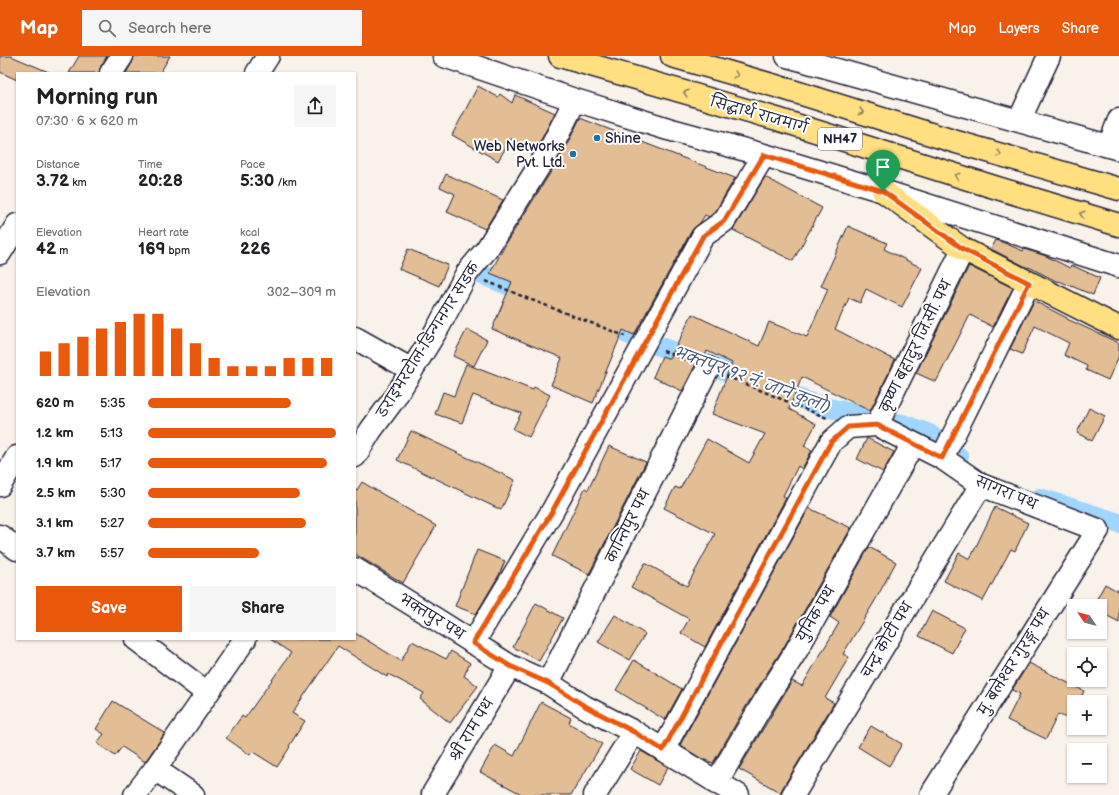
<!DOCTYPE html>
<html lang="en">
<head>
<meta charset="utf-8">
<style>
	body { margin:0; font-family:"Balsamiq Sans","Playpen Sans Deva",sans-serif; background:#f6f6f6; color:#202124; height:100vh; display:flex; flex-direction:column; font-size:15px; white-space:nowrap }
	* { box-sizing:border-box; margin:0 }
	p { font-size:13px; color:#757577 }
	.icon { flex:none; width:22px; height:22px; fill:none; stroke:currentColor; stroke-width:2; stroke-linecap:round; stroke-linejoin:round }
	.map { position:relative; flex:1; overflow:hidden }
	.sheet { position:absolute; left:16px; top:16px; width:340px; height:568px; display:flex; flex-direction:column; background:#fff; border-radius:0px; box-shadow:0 1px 3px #0004 }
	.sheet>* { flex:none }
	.needle { width:26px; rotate:305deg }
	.fabs { position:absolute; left:1067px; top:543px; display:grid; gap:8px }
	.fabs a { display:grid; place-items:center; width:40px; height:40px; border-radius:0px; background:#fff; box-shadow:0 1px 3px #0004; font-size:20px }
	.pin { position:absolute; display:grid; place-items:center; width:34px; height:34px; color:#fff; margin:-41px -17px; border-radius:50% 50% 50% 0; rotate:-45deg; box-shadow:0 0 4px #0007 }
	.pin .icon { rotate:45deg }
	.round { display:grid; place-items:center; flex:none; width:42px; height:42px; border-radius:0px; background:#f6f6f6 }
	.overview { display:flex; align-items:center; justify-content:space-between; height:68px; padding:0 20px }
	h1 { font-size:22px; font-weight:700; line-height:30px }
	.metrics { display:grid; grid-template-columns:repeat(3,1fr); gap:6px; height:68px; padding:4px 20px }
	.metrics div { display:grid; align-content:center }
	.metrics b { font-size:17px; font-weight:700 }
	.metrics small { font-size:11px; font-weight:400 }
	.metrics p { font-size:11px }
	.chart { height:112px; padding:8px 20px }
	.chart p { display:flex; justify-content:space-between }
	.chart svg { width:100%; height:72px; margin-top:4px; stroke:#ea580c; stroke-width:6 }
	.primary-button { display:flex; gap:8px; margin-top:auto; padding:8px 20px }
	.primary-button a { flex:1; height:46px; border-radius:0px; background:#ea580c; color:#fff; font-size:16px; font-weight:700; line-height:46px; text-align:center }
	.primary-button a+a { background:#f6f6f6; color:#202124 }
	ul { padding:0 20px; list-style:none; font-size:13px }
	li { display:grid; grid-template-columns:64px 48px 1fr; align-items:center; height:30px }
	li i { height:10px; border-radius:5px; background:#ea580c }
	header { display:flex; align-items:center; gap:24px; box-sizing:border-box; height:56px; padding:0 20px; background:#ea580c; color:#fff }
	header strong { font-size:19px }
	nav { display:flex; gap:22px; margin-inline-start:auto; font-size:14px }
	.search { width:280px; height:36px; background:#f6f6f6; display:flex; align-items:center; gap:10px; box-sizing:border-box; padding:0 14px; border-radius:0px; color:#757577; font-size:15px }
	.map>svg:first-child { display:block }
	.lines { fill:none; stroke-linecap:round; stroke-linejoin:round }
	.canal { stroke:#a0d5fe; stroke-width:20 }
	.building { fill:#e3bd94; stroke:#22223b }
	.minor-casing { stroke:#22223b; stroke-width:25 }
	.major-casing { stroke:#22223b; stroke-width:25 }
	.highway-casing { stroke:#22223b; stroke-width:25 }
	.path { stroke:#22223b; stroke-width:2.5; stroke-dasharray:4 3; stroke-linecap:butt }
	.minor { stroke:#fff; stroke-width:22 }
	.major { stroke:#ffdf80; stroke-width:22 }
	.highway { stroke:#ffdf80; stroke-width:22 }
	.oneway { stroke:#90805e }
	.route-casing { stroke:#fff; stroke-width:8 }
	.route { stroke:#ea580c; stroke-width:5 }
	.poi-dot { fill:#1f6fb2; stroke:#fff; stroke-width:1.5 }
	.labels { text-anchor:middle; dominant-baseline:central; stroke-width:4; stroke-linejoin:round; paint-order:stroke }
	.shield { fill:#fff; stroke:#646476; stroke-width:1 }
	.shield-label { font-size:13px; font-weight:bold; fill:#22223b }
	.street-label { font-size:14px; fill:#22223b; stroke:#fff }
	.poi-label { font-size:14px; fill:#22223b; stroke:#fff; text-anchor:start }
	.water-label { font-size:15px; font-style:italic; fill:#485876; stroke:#fff }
</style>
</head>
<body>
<header>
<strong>Map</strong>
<div class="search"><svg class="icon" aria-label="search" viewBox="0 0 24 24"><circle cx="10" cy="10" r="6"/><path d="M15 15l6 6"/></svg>Search here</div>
<nav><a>Map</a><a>Layers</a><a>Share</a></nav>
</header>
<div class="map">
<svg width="1119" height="739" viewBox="0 0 1119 739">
	<rect width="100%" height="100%" fill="#f9f2ea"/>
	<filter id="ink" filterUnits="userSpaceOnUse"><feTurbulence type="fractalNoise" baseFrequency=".025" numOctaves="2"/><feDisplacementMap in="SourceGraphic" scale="8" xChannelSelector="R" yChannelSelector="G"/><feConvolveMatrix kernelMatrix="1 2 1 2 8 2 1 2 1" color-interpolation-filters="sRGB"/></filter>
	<g filter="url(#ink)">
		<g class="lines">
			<path class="canal" d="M470,214L535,240
				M598,266L645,285L820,350L902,368L929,378L959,401
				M1040,442L1119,467"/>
		</g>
		<path class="building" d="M0,0H11L51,17H17V24L0,16Z
			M79,0H107L101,10L99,17H69Z
			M134,0H170L160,17H126L132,7Z
			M478,30L498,41L500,38L512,47L515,39L555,57L542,82L535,94L511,83L498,105L452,79Z
			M580,62L735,122L715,156L709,161L705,159L700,167L692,174L634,279L623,274L593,347L551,329L562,302L492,273L512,226L490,217L508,184L564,95Z
			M446,118L503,144L485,173L447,156L455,138L440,131Z
			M765,121L822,152L793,205L733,174Z
			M848,170L887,187L884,193L922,212L902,251L866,233L860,247L849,242L835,273L895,304L870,355L802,321L789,353L816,368L804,390L812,394L802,413L798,410L783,440L786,442L705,591L681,577L689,563L631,531L645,507L687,530L715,478L664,452L675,431L680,433L707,383L749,407L765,378L712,358L732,307L707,295L705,300L701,302L697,306L682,335L653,321L662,300L670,303L692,258L759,290L769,266L807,281L828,233L821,230Z
			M996,184L1007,188L1023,195L1024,193L1046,200L1070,212L1071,209L1100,222L1093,239L1059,225L1058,226L1029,211L1028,212L991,193Z
			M408,193L448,209L439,230L399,213Z
			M969,210L1013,232L993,271L970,259L936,326L916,317Z
			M1034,245L1067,262V263L1119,287V300L1108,324L1086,314L1087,310L1064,299L1069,287L1035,270L1022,298L1010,293Z
			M467,273L487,284L474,310L453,300Z
			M466,308L533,334L534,331L550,339L529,381L513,373L521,357L473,339L462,367L435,358L443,336L454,340Z
			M1089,352L1105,360L1092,385L1077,377Z
			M411,375L515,424L501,454L397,404Z
			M867,382L894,396L883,416L857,403Z
			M609,390L646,406L589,518L552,500L585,432L588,434Z
			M362,426L436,470L403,527L355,498V437Z
			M995,451L1028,467L1015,495L1011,493L983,545L944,525L959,497L970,503Z
			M809,452L851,472L785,589L748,647L713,707L700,702L680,689Z
			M869,491L896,506L876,543L843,598L849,601L825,642L834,647L782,733L781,737L739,713L792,625L802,630L839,567L830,561Z
			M477,494L505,505L499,519L476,558L455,550Z
			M1105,528L1119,536V566L1100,556V550H1093Z
			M536,547L563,562L539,605L513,591Z
			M932,555L965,572L952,597L919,580Z
			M615,559L645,578L629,604L598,586Z
			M355,577L401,605L412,585L446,603L451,595L470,607L464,620L478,630L450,667L420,643L424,637L388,618L387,621L338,590L292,657L305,665L289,690L290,691L277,711L253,696L250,699L226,682L242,660L245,662L291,597L270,583H355Z
			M634,604L682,633L665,664L616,634Z
			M1029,607L1084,635L1079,646H1074V656L1070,664L1058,658L1046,683L1007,664L1020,638L1012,634Z
			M113,645L165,677L145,706L122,691L115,700L97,687L104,678L96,673Z
			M541,646L571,662L569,667L602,688L571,739H523L480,716L495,689L514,700Z
			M871,670L902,688L889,710L858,691Z
			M641,695L668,711L658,729L630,713Z"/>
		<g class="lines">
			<g class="minor-casing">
				<path id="minor" d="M444,0L575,44L668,73L764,99L883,135L1119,210
					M787,0L1119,93
					M111,17L122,0
					M257,17L268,0
					M1019,65L1049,0
					M1109,90L1119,64
					M0,197L17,169
					M355,282L412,314
					M877,369L942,402L981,429L1098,474L931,739
					M355,400L371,374L394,343L439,270L467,217L487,193L553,88L575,44
					M942,402L1029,227
					M0,429L17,401
					M0,480L17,493
					M355,513L434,562L510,610L548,627L585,651L634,676L738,739
					M136,583L207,637
					M473,587L553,454L703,180L724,165L764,99
					M548,627L708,312
					M663,694L831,386L848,371L877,369L963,193
					M155,713L193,739
					M716,727L759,654L796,595L913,388
					M433,738L510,610
					M135,739L155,713L245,583
					M595,739L634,676
					M793,739L981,429"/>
			</g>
			<g class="major-casing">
				<path id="major" d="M883,135L963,193L1119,272"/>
			</g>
			<g class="highway-casing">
				<path id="highway" d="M560,0L777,63L994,131L1119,169
					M672,0L786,33L953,85L1119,133"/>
			</g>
			<path class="path" d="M486,225L524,241L625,280
				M663,295L690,305
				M726,320L827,362"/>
			<use href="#minor" class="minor"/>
			<use href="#major" class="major"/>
			<use href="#highway" class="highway"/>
		</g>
		<defs><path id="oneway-chevron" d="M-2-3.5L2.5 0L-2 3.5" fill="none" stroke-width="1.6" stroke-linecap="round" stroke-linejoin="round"/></defs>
		<g class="oneway">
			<use href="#oneway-chevron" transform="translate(736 19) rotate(16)"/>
			<use href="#oneway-chevron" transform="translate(686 37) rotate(-164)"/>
			<use href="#oneway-chevron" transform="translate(861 56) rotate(17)"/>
			<use href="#oneway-chevron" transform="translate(999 98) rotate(16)"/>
			<use href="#oneway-chevron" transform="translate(957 120) rotate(-162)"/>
			<use href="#oneway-chevron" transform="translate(1082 158) rotate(-163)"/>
		</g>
	</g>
	<g class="lines" filter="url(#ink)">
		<g class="route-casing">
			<path id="route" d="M764,99L883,135L963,193L1029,227L942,402L877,369L848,371L831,386L663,694L634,676L585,650L548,627L510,610L473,587L553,454L703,180L724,165Z"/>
		</g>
		<use href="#route" class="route"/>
	</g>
	<g class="poi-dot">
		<circle cx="597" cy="82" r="4"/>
		<circle cx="573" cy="98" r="4"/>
	</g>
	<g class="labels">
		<rect class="shield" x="818" y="72" width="44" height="22" rx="3"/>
		<g class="shield-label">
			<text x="840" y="83">NH47</text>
		</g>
		<g class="street-label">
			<text transform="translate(759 59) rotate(16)">सिद्धार्थ राजमार्ग</text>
			<text transform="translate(428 284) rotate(-58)">डराइभरटोल-डिन्गनगर सडक</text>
			<text transform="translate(916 290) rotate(-64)">कृष्ण बहादुर जि.सी. पथ</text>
			<text transform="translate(1006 437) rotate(23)">सागरा पथ</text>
			<text transform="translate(628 470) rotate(-63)">कान्तिपुर पथ</text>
			<text transform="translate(816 558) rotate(-60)">युनिक पथ</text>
			<text transform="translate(432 561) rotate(32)">भक्तपुर पथ</text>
			<text transform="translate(887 584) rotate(-59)">चन्द्र कोटी पथ</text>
			<text transform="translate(1014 606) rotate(-58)">मु. बलेश्वर गुरङ्ग पथ</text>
			<text transform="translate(472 674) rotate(-59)">श्री राम पथ</text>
		</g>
		<g class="poi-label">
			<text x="605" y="82">Shine</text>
			<text x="565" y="90" text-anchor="end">Web Networks<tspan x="565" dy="16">Pvt. Ltd.</tspan></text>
		</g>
		<g class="water-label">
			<text transform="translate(752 324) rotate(20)">भक्तपुर(१२ नं. जाने कुलो)</text>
		</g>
	</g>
</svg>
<div class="fabs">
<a><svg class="needle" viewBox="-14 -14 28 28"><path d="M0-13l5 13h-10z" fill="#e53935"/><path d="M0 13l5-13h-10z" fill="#757577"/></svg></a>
<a><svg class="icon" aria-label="locate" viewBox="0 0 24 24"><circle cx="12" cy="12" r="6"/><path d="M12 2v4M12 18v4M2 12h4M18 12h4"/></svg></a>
<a>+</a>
<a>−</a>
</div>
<div class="pin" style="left:883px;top:135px;background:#1e9e55"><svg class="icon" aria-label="arrive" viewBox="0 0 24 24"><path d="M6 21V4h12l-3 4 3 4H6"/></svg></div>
<section class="sheet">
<div class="overview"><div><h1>Morning run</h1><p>07:30 · 6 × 620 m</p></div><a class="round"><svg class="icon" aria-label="share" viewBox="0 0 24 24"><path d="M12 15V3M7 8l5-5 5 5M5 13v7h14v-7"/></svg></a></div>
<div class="metrics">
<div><p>Distance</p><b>3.72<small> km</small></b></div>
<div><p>Time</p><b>20:28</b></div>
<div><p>Pace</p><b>5:30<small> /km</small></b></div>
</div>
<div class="metrics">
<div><p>Elevation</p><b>42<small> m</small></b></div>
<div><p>Heart rate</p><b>169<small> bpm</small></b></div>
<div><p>kcal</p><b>226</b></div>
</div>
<div class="chart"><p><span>Elevation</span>302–309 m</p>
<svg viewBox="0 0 160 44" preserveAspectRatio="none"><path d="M5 44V29M15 44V24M25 44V20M35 44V15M45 44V11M55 44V6M65 44V6M75 44V15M85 44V24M95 44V33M105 44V38M115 44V38M125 44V38M135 44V33M145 44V33M155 44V33"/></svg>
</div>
<ul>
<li><b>620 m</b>5:35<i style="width:76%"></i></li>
<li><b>1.2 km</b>5:13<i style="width:100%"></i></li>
<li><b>1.9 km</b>5:17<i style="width:95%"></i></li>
<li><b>2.5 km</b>5:30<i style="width:81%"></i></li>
<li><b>3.1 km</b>5:27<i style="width:84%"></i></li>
<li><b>3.7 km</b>5:57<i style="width:59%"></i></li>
</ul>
<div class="primary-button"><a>Save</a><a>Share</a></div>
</section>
</div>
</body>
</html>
